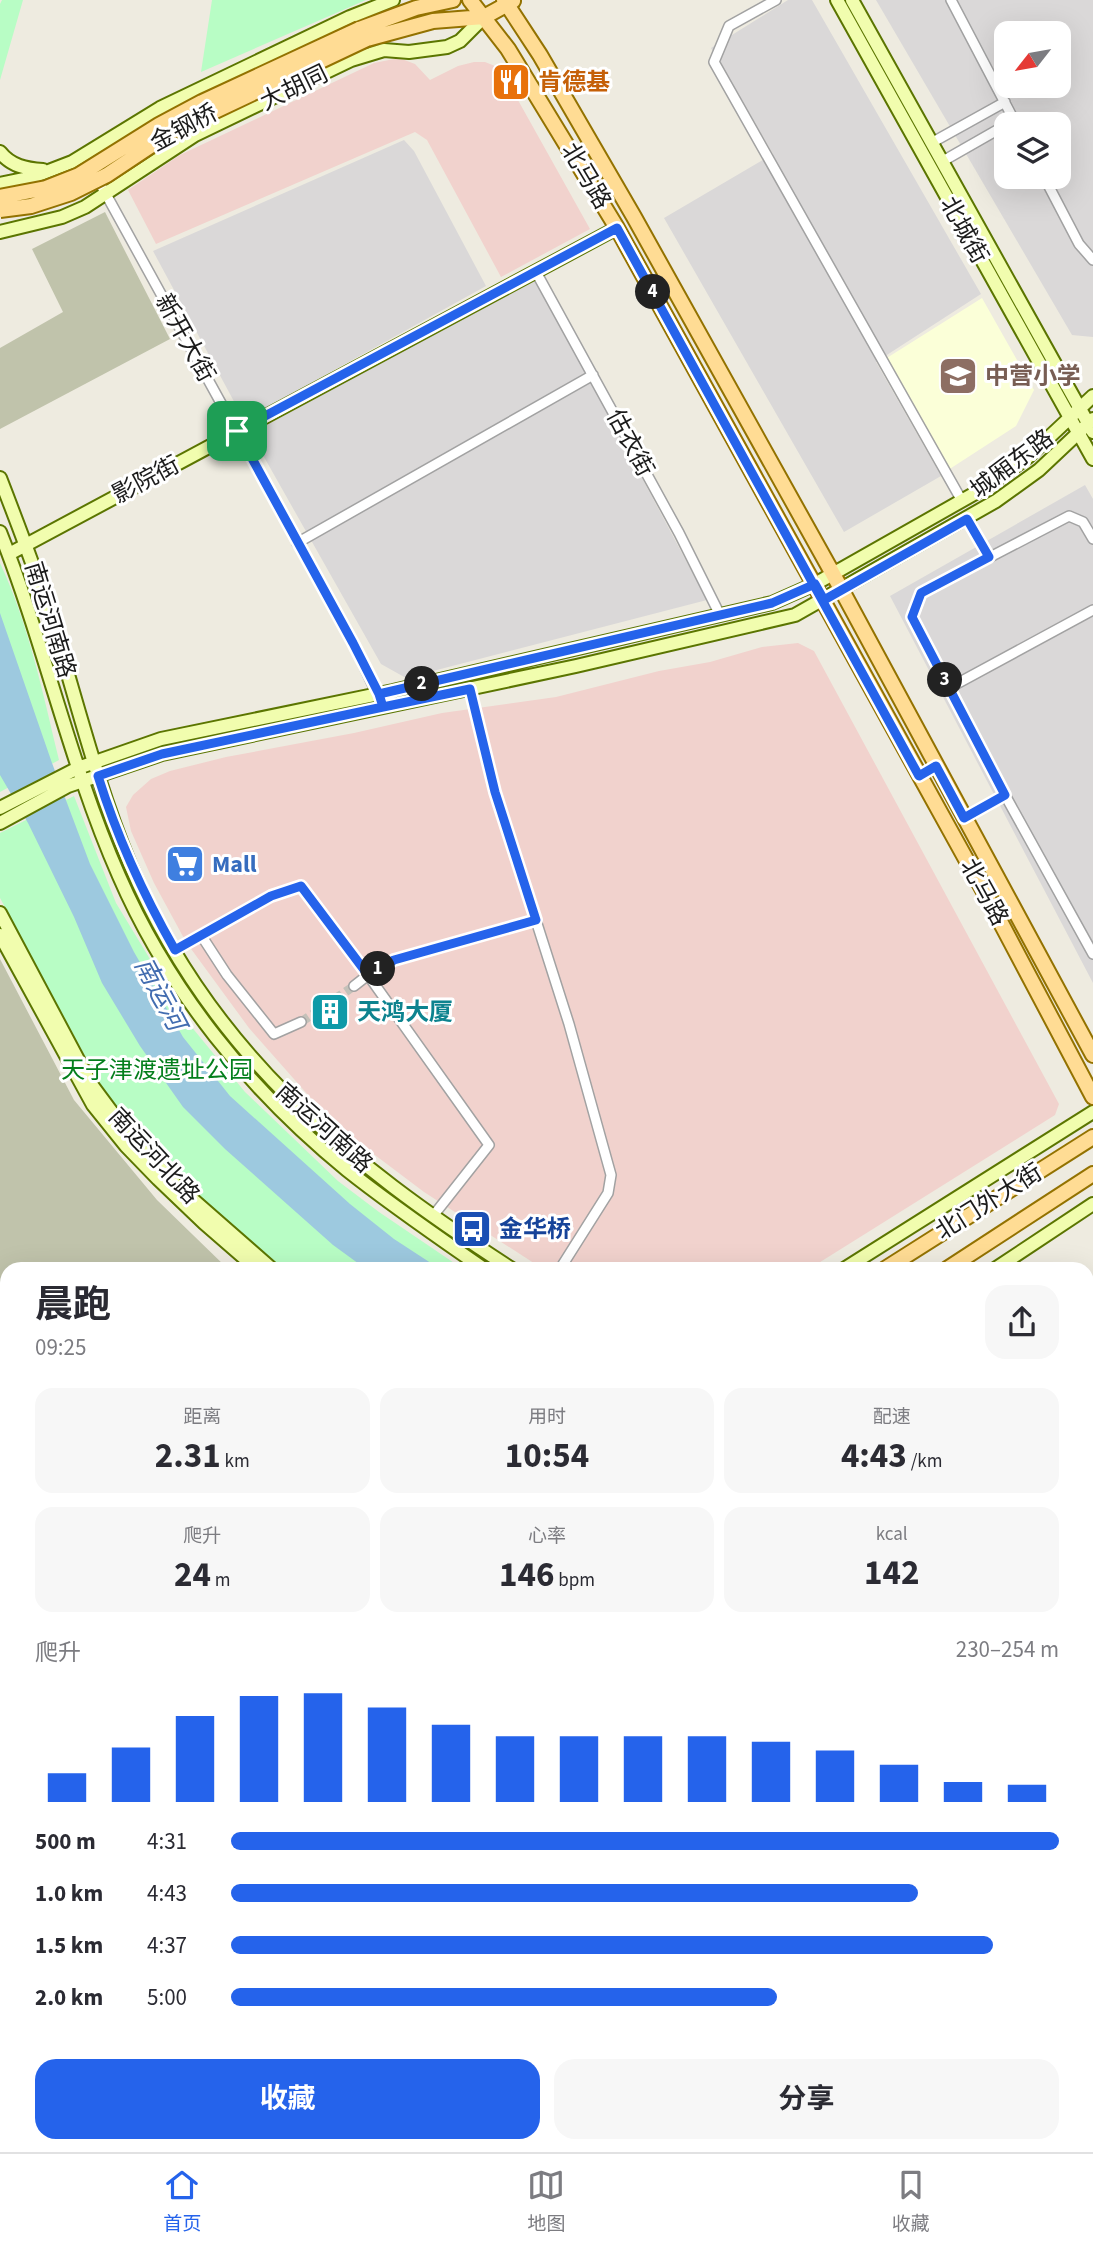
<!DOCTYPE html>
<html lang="zh">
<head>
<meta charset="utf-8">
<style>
	body { margin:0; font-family:"Source Sans 3","Noto Sans SC",sans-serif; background:#f7f7f7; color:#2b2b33; height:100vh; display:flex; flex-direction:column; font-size:26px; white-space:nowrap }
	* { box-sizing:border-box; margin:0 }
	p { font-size:23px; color:#7c7c81 }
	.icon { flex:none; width:38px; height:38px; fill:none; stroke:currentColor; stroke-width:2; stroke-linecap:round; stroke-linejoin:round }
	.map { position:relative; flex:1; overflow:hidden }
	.drawer { position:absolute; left:0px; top:1262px; width:1094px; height:891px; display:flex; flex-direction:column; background:#fff; border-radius:21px 21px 0 0; box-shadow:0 7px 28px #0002 }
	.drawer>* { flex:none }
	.needle { width:46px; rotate:239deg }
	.buttons { position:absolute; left:994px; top:21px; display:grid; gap:14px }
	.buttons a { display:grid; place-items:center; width:77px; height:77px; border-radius:14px; background:#fff; box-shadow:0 7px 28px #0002; font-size:35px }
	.pin { position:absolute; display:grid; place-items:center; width:60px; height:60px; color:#fff; margin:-30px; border-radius:14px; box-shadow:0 4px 10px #0006 }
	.km { position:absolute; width:35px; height:35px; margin:-18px; border-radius:50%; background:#222; color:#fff; font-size:19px; line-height:35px; text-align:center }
	.round { display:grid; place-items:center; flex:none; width:74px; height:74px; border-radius:21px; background:#f7f7f7 }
	.summary { display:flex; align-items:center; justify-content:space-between; height:119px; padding:0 35px }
	h1 { font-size:38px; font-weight:700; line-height:52px }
	.figures { display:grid; grid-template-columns:repeat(3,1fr); gap:10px; height:119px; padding:7px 35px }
	.figures div { display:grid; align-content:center; border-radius:18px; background:#f7f7f7; text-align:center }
	.figures b { font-size:35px; font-weight:700 }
	.figures small { font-size:19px; font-weight:400 }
	.figures p { font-size:19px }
	.chart { height:196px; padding:14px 35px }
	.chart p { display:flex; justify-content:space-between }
	.chart svg { width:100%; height:126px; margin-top:7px; stroke:#2563eb; stroke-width:6 }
	.action { display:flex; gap:14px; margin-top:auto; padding:14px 35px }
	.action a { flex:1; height:80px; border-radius:21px; background:#2563eb; color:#fff; font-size:28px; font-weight:700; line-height:80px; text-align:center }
	.action a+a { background:#f7f7f7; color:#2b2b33 }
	ul { padding:0 35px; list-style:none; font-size:23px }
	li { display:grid; grid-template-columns:112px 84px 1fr; align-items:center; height:52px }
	li i { height:18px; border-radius:9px; background:#2563eb }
	.tab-bar { display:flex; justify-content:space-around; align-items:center; height:98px; border-top:2px solid #e1e1e2; background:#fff; font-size:19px; color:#7c7c81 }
	.tab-bar a { display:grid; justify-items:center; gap:4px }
	.tab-bar .current { color:#2563eb }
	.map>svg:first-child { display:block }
	.residential { fill:#dad8d8; fill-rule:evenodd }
	.commercial { fill:#f1d2cd }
	.education { fill:#fbffd8 }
	.construction { fill:#c0c3ab }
	.park { fill:#b8fdc5 }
	.water { fill:#9dc9df }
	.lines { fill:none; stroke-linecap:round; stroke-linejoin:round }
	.street-tunnel { stroke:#c4c1b9; stroke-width:9; stroke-dasharray:9 4.5; stroke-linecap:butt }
	.street-casing { stroke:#a2a2a2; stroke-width:12 }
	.secondary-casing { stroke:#5b7500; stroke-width:16 }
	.primary-casing { stroke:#937200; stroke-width:18 }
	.street { stroke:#fff; stroke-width:9 }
	.secondary { stroke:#f1fdae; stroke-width:12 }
	.primary { stroke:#ffdc94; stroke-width:14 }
	.primary-bridge-casing { stroke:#937200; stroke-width:18; stroke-linecap:butt }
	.primary-bridge { stroke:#ffdc94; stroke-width:14 }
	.route-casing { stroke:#fff; stroke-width:14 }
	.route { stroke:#2563eb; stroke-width:9 }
	.labels { text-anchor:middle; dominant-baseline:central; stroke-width:6; stroke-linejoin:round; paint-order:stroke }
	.food-label { font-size:24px; font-weight:bold; fill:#c56008; stroke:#fff; text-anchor:start }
	.street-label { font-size:24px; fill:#1b1b1b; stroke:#fff }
	.education-label { font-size:24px; font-weight:bold; fill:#785e54; stroke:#fff; text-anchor:start }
	.shop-label { font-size:24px; font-weight:bold; fill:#366cbe; stroke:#fff; text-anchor:start }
	.culture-label { font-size:24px; font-weight:bold; fill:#0d838f; stroke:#fff; text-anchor:start }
	.park-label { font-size:24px; fill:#047f1c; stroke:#fff }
	.transit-label { font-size:24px; font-weight:bold; fill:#164399; stroke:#fff; text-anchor:start }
	.water-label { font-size:26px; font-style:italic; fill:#436db0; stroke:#fff }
</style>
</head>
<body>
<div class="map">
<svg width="1093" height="2152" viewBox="0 0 1093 2152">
	<rect width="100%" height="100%" fill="#eeebe0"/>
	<path class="residential" d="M788,0H812L981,294L876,362L941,476L844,532L664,218L773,154L711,48Z
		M876,0H1093V337L1072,335ZM1006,33H1059V86H1006ZM1006,124H1059V177H1006Z
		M404,140L414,151L486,286L244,420L153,251Z
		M535,277L707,600L406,678L381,664L251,434Z
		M1085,485L1093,499V983L890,596Z"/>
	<path class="commercial" d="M399,58L415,64L430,80L458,66L474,62H485L500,68L590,229L501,277L427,140L415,132L156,244L128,190L180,155L374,63Z
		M798,643L814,651L1059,1104L1055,1115L809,1269H543L424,1192L359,1143L316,1104L249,1028L186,942L154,883L131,831L126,807L133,795L151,779L170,771L226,757L354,733L442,713L556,697L659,671L710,662L762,647Z"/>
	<path class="education" d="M982,298L1034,390L1016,426L945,472L882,361Z
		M1093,1576V1643L1087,1638V1580Z
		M1093,2074V2152H1052L1049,2146H1087V2076Z"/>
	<path class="construction" d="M105,212L170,339L0,429V348L63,312L32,249Z
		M0,959L74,1100L157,1200L228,1269H7V1454L0,1446Z"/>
	<path class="park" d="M2,0H23L0,80V4Z
		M212,0H366L201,72Z
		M0,563C29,625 43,694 59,760L0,792Z
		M74,796L116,903L190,1025L245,1092L338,1181L379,1212L463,1269H280L175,1176L107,1097L0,898V833Z"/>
	<path class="water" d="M0,613L52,763L90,864L134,952L183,1037L230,1096L350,1204L394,1239L440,1269H366L333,1245L225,1149L183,1107L140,1046L102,983L74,917L28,823L0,775Z
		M1087,1761L1093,1770V1944L1087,1949Z
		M713,2146H775L770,2152H707Z"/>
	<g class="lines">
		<path class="street-tunnel" d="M301,1022L354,986"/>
		<g class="street-casing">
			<path id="street" d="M776,0L729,26L714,62L962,501
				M951,0L1016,124
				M933,142L1005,102
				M943,161L1006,125
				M96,176L353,643L383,707
				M1044,177L1079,244L1093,260
				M536,272L679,533L720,615
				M967,519L989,557
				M1093,539L1083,522L1069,516L921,593L912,617L1005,795L1093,954
				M297,543L593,375
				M949,688L1093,610
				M470,689L495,792L569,1024L611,1175L608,1193L560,1269
				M964,818L1005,795
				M201,935L271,896L301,886L368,975L394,960L536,920
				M175,950L201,935L227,975L274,1034L301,1022
				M354,986L368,975L489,1145L433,1216
				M1035,2146L1039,2152"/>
		</g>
		<g class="secondary-casing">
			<path id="secondary" d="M837,0L1093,459
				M852,0L1093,432
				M0,152C11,166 26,169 43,170
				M0,184L33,177L72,162L160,108L350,17L393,0
				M0,232L62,217L85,207L195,135L351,60L384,50L409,52L447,47L460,41L484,17
				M0,478C19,527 38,576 54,627C78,706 98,787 130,864C209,1051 346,1162 512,1269
				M0,532C45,645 70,765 119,876C169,991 250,1091 347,1170C391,1205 438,1237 484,1269
				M9,554L617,228
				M0,808L78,768L161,739L393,691L772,603L815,584L986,487L1028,457L1093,396
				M0,823L68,786L162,754L576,666L795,615L996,501L1039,470L1093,419
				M0,913L91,1084L117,1119L143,1151L175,1184L272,1269
				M0,935L93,1105L126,1146L158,1179L204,1223L257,1269
				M844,1269L1093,1112
				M995,1269L1093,1204
				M0,1483L7,1490
				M0,1512L7,1519
				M1087,1671L1093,1676
				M1087,1691L1093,1696
				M1087,2039L1093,2036
				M596,2146L602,2152
				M633,2146L639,2152
				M662,2152L667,2146
				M864,2152L871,2146"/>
		</g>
		<g class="primary-casing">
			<path id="primary" d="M470,0L508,49L617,228L993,908L1093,1097
				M504,0L540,55L634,217L833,574L1093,1055
				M359,29L416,8L453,0
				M367,39L433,21L484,17L513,1
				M885,1269L1093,1137
				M947,1269L1093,1174
				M0,2074L7,2067
				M0,2107L7,2100
				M0,2134L7,2127
				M7,2152L13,2146"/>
		</g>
		<use href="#street" class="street"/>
		<use href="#secondary" class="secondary"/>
		<use href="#primary" class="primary"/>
		<g class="primary-bridge-casing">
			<path id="primary-bridge" d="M0,197L46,188L79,175L159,125L202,102L359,29
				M0,210L31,206L71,193L107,175L173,131L367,39"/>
		</g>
		<use href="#primary-bridge" class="primary-bridge"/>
	</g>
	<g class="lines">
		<g class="route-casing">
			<path id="route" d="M237,431L353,643L379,694L383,707L470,689L495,792L536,920L394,960L368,975L301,886L271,896L175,950C143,894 117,837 98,776L162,754L383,707L379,694L772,603L815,584L824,600L967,519L989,557L921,593L912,617L1005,795L964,818L936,766L919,776L617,228L237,431"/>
		</g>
		<use href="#route" class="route"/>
	</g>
	<defs>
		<g id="restaurant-square" transform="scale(2.0125)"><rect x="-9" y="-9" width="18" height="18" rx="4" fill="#e8710a" stroke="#fff"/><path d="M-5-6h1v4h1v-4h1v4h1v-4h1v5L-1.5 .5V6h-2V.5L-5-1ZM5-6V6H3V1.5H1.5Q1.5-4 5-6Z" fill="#fff"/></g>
		<g id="school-square" transform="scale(2.0125)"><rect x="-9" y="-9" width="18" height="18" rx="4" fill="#8d6e63" stroke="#fff"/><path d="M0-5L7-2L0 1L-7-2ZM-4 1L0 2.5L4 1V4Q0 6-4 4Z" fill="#fff"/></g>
		<g id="supermarket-square" transform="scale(2.0125)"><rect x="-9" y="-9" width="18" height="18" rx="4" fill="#3f7fe0" stroke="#fff"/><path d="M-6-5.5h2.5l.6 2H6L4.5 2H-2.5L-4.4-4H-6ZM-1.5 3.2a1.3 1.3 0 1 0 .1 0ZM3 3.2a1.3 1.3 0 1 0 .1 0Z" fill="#fff"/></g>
		<g id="building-square" transform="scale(2.0125)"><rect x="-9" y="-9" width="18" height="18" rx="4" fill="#0f9aa8" stroke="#fff"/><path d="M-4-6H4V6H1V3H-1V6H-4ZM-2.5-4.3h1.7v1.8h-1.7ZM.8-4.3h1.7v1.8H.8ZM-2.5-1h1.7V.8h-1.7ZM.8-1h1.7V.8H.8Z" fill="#fff"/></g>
		<g id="bus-square" transform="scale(2.0125)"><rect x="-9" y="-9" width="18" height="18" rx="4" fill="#1a4fb4" stroke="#fff"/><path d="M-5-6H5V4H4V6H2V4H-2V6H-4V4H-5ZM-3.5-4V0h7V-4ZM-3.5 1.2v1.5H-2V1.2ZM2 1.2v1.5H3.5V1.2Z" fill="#fff"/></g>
	</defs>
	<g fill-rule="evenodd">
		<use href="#restaurant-square" x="511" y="82"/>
		<use href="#school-square" x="958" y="376"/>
		<use href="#supermarket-square" x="185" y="864"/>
		<use href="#building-square" x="330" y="1012"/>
		<use href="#bus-square" x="472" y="1229"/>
	</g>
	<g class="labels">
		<g class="food-label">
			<text x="538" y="82">肯德基</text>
		</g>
		<g class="street-label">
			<text transform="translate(294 88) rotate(-26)">大胡同</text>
			<text transform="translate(184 128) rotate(-28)">金钢桥</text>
			<text transform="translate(586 176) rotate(59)">北马路</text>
			<text transform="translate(964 230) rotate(61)">北城街</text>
			<text transform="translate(185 338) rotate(61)">新开大街</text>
			<text transform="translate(630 443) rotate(62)">估衣街</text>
			<text transform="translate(1012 464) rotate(-37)">城厢东路</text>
			<text transform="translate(146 480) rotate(-28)">影院街</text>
			<text transform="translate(50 620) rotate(73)">南运河南路</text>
			<text transform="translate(984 892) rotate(61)">北马路</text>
			<text transform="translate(324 1128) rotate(42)">南运河南路</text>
			<text transform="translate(154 1156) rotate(47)">南运河北路</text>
			<text transform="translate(989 1202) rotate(-32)">北门外大街</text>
		</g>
		<g class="education-label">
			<text x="985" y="376">中营小学</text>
		</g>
		<g class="shop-label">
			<text x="212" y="864">Mall</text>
		</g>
		<g class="culture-label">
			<text x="357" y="1012">天鸿大厦</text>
		</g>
		<g class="park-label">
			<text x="157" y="1070">天子津渡遗址公园</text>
		</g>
		<g class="transit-label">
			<text x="499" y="1229">金华桥</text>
		</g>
		<g class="water-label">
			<text transform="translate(160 994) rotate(62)">南运河</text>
		</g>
	</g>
</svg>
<div class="buttons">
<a><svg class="needle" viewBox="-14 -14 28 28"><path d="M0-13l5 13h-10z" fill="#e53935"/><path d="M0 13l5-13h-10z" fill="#7c7c81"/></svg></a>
<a><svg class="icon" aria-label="layers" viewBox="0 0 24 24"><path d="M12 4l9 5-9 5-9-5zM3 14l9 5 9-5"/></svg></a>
</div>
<div class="pin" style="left:237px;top:431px;background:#1e9e55"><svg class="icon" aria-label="arrive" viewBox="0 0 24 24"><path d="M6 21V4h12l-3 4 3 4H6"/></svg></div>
<b class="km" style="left:378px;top:969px">1</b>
<b class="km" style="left:422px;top:684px">2</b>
<b class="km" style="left:945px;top:680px">3</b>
<b class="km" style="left:653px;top:292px">4</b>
<section class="drawer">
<div class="summary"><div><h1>晨跑</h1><p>09:25</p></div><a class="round"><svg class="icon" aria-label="share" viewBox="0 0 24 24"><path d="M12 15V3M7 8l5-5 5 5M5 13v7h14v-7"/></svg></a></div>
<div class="figures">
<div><p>距离</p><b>2.31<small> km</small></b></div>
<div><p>用时</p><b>10:54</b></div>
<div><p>配速</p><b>4:43<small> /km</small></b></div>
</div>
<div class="figures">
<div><p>爬升</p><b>24<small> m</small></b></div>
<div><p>心率</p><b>146<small> bpm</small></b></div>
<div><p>kcal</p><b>142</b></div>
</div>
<div class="chart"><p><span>爬升</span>230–254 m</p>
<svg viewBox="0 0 160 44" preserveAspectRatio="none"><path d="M5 44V34M15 44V25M25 44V14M35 44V7M45 44V6M55 44V11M65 44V17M75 44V21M85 44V21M95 44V21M105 44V21M115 44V23M125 44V26M135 44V31M145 44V37M155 44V38"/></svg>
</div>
<ul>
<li><b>500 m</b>4:31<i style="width:100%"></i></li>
<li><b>1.0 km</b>4:43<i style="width:83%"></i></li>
<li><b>1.5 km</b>4:37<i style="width:92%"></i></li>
<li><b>2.0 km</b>5:00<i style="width:66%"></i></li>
</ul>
<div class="action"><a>收藏</a><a>分享</a></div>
</section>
</div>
<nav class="tab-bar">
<a class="current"><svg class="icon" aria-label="home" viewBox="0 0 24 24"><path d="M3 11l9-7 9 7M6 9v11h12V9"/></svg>首页</a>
<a><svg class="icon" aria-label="map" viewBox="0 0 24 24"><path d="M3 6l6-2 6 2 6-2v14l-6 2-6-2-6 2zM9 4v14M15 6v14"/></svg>地图</a>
<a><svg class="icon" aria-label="saved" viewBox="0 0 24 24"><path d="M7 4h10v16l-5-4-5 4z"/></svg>收藏</a>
</nav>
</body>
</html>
